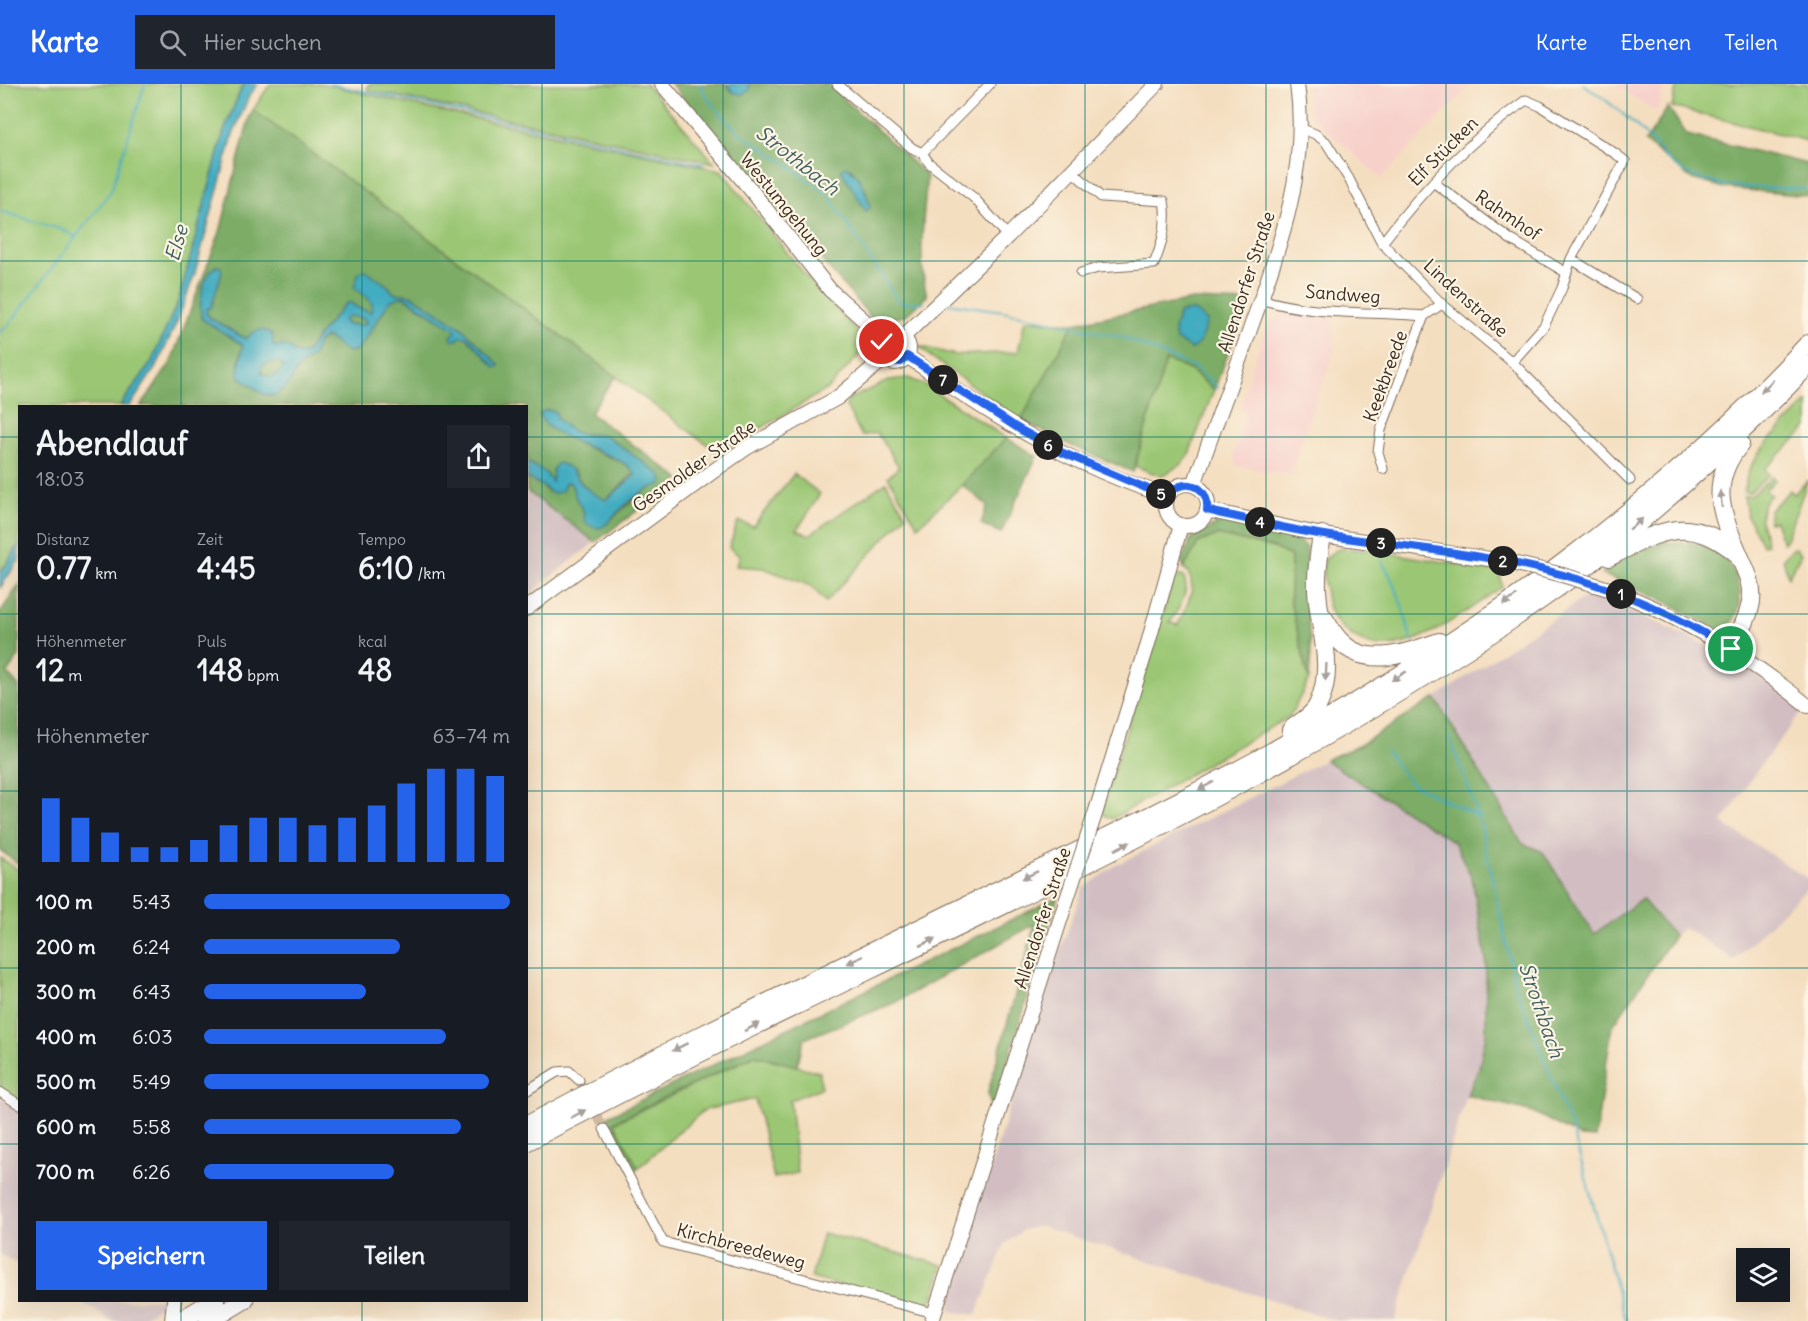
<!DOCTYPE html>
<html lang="de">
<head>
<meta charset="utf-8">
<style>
	body { margin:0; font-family:Delius,sans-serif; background:#20242c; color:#f1f3f6; height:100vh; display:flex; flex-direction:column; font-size:22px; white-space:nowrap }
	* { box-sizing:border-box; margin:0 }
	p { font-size:20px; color:#9ea1a6 }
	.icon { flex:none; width:33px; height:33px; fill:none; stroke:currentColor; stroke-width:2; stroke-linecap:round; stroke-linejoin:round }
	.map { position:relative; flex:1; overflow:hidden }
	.details { position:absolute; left:18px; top:321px; width:510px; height:897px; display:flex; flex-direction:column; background:#171b24; border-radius:0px; box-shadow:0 6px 24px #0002 }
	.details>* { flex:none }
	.tools { position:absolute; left:1736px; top:1164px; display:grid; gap:12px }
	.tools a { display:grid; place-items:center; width:54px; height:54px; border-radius:0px; background:#171b24; box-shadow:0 6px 24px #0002; font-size:30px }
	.pin { position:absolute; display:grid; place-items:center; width:51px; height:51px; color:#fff; margin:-26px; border:3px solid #fff; border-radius:50%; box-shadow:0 2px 6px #0007 }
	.km { position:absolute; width:30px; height:30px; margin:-15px; border-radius:50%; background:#222; color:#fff; font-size:16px; line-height:30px; text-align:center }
	.round { display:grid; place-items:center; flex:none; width:63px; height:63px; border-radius:0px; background:#20242c }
	.head { display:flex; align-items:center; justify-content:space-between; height:102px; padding:0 18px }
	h1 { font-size:33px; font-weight:700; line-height:45px }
	.figures { display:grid; grid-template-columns:repeat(3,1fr); gap:9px; height:102px; padding:6px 18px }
	.figures div { display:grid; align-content:center }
	.figures b { font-size:30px; font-weight:700 }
	.figures small { font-size:16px; font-weight:400 }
	.figures p { font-size:16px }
	.chart { height:168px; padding:12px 18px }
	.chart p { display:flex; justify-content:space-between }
	.chart svg { width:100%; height:108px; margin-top:6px; stroke:#2563eb; stroke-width:6 }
	.cta { display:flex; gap:12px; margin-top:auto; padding:12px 18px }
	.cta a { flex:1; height:69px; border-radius:0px; background:#2563eb; color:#fff; font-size:24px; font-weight:700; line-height:69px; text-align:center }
	.cta a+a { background:#20242c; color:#f1f3f6 }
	ul { padding:0 18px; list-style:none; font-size:20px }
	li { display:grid; grid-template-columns:96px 72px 1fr; align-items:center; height:45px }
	li i { height:15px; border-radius:8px; background:#2563eb }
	header { display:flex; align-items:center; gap:36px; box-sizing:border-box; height:84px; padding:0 30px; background:#2563eb; color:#fff }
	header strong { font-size:28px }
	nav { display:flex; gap:33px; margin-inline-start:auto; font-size:21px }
	.search { width:420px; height:54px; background:#20242c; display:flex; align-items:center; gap:15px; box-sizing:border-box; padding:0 21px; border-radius:0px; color:#9ea1a6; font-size:22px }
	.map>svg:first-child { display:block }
	.built { fill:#f7d0ca }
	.industrial { fill:#d2bec2 }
	.green { fill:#9bc774; stroke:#6b7849; stroke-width:1.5 }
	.forest { fill:#7cac66; stroke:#5c6b42; stroke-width:1.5; fill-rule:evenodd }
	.water { fill:#42acc1; stroke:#3e6b70; stroke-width:1.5; fill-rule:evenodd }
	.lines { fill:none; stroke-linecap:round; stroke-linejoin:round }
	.stream { stroke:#42acc1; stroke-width:2 }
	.street-tunnel { stroke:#cfbaa0; stroke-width:9; stroke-dasharray:9 4.5; stroke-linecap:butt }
	.street-casing { stroke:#7c6957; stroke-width:11 }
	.secondary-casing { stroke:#7c6957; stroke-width:16 }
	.highway-casing { stroke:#7c6957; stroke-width:20 }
	.street { stroke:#fff; stroke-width:9 }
	.secondary { stroke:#fff; stroke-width:14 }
	.highway { stroke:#fff; stroke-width:18 }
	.secondary-bridge-casing { stroke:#7c6957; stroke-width:16; stroke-linecap:butt }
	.secondary-bridge { stroke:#fff; stroke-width:14 }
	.oneway { fill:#a79f9a }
	.route-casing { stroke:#fff; stroke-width:12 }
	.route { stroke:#2563eb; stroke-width:8 }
	.grid { fill:none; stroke:#0f766e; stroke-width:1.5; stroke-opacity:0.55 }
	.labels { text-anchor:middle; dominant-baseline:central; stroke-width:4.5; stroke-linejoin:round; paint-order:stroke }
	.street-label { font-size:18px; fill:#3b2a1e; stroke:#fcf5e5 }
	.water-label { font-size:20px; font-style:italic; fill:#3e5e5f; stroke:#fcf5e5 }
</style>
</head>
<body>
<header>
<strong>Karte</strong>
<div class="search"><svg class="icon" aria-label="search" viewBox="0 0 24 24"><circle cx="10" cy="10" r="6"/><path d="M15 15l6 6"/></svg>Hier suchen</div>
<nav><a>Karte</a><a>Ebenen</a><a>Teilen</a></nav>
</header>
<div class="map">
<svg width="1808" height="1237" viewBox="0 0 1808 1237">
	<rect width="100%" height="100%" fill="#fcf5e5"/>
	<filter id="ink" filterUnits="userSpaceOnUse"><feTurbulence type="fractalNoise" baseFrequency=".0167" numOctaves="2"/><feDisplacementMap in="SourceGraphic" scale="12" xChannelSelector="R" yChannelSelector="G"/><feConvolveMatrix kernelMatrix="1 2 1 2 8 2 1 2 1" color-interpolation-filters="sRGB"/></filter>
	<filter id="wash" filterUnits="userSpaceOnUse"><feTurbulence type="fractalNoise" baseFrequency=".008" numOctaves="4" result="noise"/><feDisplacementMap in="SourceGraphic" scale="24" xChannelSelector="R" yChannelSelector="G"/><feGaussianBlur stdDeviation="1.35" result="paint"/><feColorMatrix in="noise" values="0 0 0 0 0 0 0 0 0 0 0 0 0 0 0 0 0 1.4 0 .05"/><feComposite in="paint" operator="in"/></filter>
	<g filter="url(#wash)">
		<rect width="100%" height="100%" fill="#f4dec0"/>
		<path class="built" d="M1306,0H1472L1381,94L1310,32Z
			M1613,0H1664L1657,28Z
			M1285,227L1333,235L1334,268L1290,391L1237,382L1233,372L1246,330L1240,327L1243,313L1265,244Z"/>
		<path class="industrial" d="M526,407L595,458L531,508L526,505Z
			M1591,509L1734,574L1803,626L1761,681L1722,739L1808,795V803L1734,876L1684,843L1674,852L1642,815L1594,850L1543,768L1522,759L1435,614Z
			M1325,676L1454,758L1472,795L1486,875V950L1479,984L1467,1011L1395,1237H1336L1040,1142L1023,1146L1005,1160L976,1231L950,1227L953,1201L1055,880L1083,805L1116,781Z
			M0,1013L19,1026V1181L0,1170Z
			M79,1217L164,1216L165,1217L164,1219L138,1237H113Z"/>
		<path class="green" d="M0,0H245L241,5L224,47L179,215L151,279L120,322H20L19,461L0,489Z
			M270,0H325L422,23L721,86L814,202L863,254L860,270L829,304L719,369L253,26Z
			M368,0H646L715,79L368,6Z
			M1677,0H1808V57L1672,23Z
			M1025,236L1074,239L1021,336L931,273L918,262L956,271L1018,268Z
			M1166,275L1192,287L1214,306L1188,372L1181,381L1161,392L1135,382Z
			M908,294L925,301L1006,354L962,401L918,442L888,393L899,383L877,349L862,352L846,322L849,315L890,296Z
			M1808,317V343L1765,385L1769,391L1749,409L1744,408C1746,370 1784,343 1808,317Z
			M794,390L820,410L797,446L809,451L886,398L906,431L826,518L811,502L763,484L736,482L740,472L729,464L738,437L753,442Z
			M1772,393L1775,396L1765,406L1771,411C1755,426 1761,441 1767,460L1763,461L1747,432L1744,412H1751Z
			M1808,396L1786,455L1783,459L1775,437L1769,438L1770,426L1790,406L1794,410Z
			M1217,451L1274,464L1291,472L1290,516L1309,596L1290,632L1112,735L1101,729L1174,492H1183C1192,507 1177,526 1170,539L1178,541C1186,522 1201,501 1184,484L1198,459Z
			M1795,463L1801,470L1788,493L1783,474Z
			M1338,465L1370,466L1500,487L1502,503C1469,525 1425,561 1385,562C1361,563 1336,544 1328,522C1326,515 1326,507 1324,500C1323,492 1322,479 1327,473C1330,470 1335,467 1338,465Z
			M0,774L19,786V1018L0,1005Z
			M755,971L820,988L821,1004L790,1016L797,1089L774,1094L755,1015L704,1026L638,1084L614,1039Z
			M823,1149L943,1181L932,1217L920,1222L811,1194Z"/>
		<path class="forest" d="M671,0H726L733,8L749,6L750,0H828L927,92C924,131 917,174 927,212L905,232L874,237ZM851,84L867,109L857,112L845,93Z
			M1668,23L1687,51L1808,80V112L1725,104L1692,95L1645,58Z
			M253,26L616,292L590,329L680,395L595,458L527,407V394L541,401L548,408L563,404L566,398L571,399L576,415L583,425L584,433L607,440C623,421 646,410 661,391L620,362L612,355L605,351L579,350L564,342L557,334L547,342L579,360L626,380L636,390L631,392L606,416C591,410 582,402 574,387L552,392V399L545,388L527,378L526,322H141L170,280L220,148L249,34ZM222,188L211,223L207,224L206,229L210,234L246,255L274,263L287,262L297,270H306L318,252L346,219H351L358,224L371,229L373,219L366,210L382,198L389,203L393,209L411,211L462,244L499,281L495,283L467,253L461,252L453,244L404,213H400L390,217L359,265L353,268L327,253L319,257L313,272L299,283L287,303L263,310C236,291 235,294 243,261L202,235C197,212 207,203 222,188Z
			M1192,216L1248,218L1214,306L1192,287L1166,276L1133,388L1070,361L1021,336L1074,239Z
			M349,232L362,234L367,238L363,241L346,240L345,233Z
			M279,278L283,282L279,289L272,293L262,290L261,285L264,280Z
			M1006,354L1037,372L1001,449L981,440L987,421L962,401Z
			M1222,437L1281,449L1299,456L1307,465L1306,516L1311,568L1309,596L1290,516L1291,472L1274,464L1217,451L1198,459L1184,484L1181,476L1192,454Z
			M1665,458C1675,459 1697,458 1707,462C1739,475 1756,529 1720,547L1662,516L1602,490L1636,468Z
			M19,501V572L7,589L19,603V780L0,766V529Z
			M1435,614L1522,759L1543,768L1594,850L1642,815L1674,852L1612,943L1595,1054L1580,1053L1533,1028L1467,1011L1479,984L1486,950V875L1472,794L1454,758L1325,676L1360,661Z
			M1058,813L992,1030L988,1008L1035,840L894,919L804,955L797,982L755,971L614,1038L638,1084L632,1089L604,1034Z"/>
		<path class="water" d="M245,0H258L249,12L233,51L194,192L178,235L158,280L130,322H120L151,279L179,215L224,47L241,5Z
			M726,0H750L749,6L742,11L733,8Z
			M845,82C859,87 867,109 870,124L866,127L841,86Z
			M217,182L221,183L222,188L211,224H207L206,229L210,234L246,255C254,245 263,243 273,251V262H287L297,270H306L318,252L346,219H351L358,224L371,228L372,219C366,211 361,210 354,203L359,188L366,186L389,203L393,209L411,211L462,244L499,281L498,283H495L467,253L461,252L457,256H452L451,252L456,248L453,244L405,213H400L390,217L359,264C344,275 339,258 326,253L319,257L313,272L299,283L287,303L274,312L263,310L240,293L238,288L243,261L202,235C198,219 202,191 217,182ZM348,232L362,234L367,238L362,241L346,240L344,236ZM279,278L283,282L279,289L272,293L262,290L261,285L264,280Z
			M1193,226L1207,237L1200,258L1192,265L1176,256L1174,246L1179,229Z
			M547,326L556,328L557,334L565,342L579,350L605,351L661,391L663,396L661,401C642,404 626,420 613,433C610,437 607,441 602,443C596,445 590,442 585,438L583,425L576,415L571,399L566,398L562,407L553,410L541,401L527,394V378L545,388L552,398L553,385L558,379C575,384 572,389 582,400C589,408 597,412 606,416L636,390C632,387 629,382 625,380C609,367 541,352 540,329Z
			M19,461V476L0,504V489Z"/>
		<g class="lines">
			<path class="stream" d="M330,0L703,80
				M699,0L711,19L737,47L790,82L829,112L899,218L924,219
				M1583,0C1607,16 1628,33 1648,53C1657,61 1663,74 1673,81C1712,109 1763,102 1808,105
				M0,127L63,146L76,153
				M947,219L1003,227L1125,254L1195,284L1218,304
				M0,248L7,243L111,107L145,0
				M1380,475C1398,501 1404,528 1412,558
				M1450,654L1479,733
				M1386,667L1410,699L1479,733L1516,904L1573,1048L1626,1237"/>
		</g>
	</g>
	<g filter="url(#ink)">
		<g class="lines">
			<path class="street-tunnel" d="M579,996L604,1045"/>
			<g class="street-casing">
				<path id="street" d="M837,0L912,64L922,69L929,79L974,114L1008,152
					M1300,44L1315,50L1326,58L1349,95L1382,159L1442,220L1512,278L1630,396
					M922,69L990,0
					M1072,87L1101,113L1164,117C1168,137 1162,161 1154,180L1098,184L1081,189
					M1433,98L1510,155L1565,188
					M1382,159C1423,105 1471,55 1526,16L1540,22L1616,70L1625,77L1571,175L1562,204L1544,242L1512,278
					M1571,175L1637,215
					M1261,215C1313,232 1370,227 1424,232
					M1383,385L1378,368L1381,346L1424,232L1442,220
					M526,1007L557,988L569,987L579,996
					M0,1008L20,1021
					M604,1045L663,1158L934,1229"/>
			</g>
			<g class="secondary-casing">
				<path id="secondary" d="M662,0L751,106L830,206L885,255
					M881 265a14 14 0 1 1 28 0a14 14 0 1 1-28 0Z
					M903,253L1008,152L1157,0
					M907,272C987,329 1074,384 1168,412
					M1166 421a21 21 0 1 1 42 0a21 21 0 1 1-42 0Z
					M1194,401C1213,346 1234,292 1253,237C1281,161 1309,81 1297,0
					M1207,426L1322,451L1503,477
					M1612,506C1684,534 1748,573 1808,622
					M526,525L719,383L748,363L837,314L885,274
					M1096,727L1147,563L1181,441
					M172,1237L174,1216
					M932,1237L1063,827"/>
			</g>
			<g class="highway-casing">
				<path id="highway" d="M1609,473C1659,447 1689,429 1738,470
					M1323,533C1328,541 1333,550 1340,557C1366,585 1408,569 1439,558
					M1731,565C1739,550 1748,535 1751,518C1753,497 1745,486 1738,469C1720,427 1709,398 1740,360
					M1291,646C1299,639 1314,631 1318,621C1336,582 1319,546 1317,506C1316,488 1319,469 1322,451
					M526,1042C691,953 861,874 1029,791C1106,754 1184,716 1259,675C1459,563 1652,429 1808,260
					M526,1058C616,1011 706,965 797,921C1063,792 1331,668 1571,494C1592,479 1611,462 1630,446C1692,394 1752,340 1808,281
					M180,1237L215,1216
					M209,1237L244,1216"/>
			</g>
			<use href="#street" class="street"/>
			<use href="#secondary" class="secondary"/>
			<use href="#highway" class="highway"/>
			<g class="secondary-bridge-casing">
				<path id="secondary-bridge" d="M1503,477L1559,490L1612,506
					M1063,827L1096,727"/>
			</g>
			<use href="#secondary-bridge" class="secondary-bridge"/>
		</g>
		<defs><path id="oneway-solid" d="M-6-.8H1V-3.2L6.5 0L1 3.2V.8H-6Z" transform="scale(1.5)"/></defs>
		<g class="oneway">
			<use href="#oneway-solid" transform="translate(1767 302) rotate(135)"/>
			<use href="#oneway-solid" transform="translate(1721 415) rotate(-96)"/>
			<use href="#oneway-solid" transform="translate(1636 440) rotate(-39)"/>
			<use href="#oneway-solid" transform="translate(1510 516) rotate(144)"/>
			<use href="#oneway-solid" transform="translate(1326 588) rotate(93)"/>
			<use href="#oneway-solid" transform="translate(1399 592) rotate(149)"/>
			<use href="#oneway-solid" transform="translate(1206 702) rotate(152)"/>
			<use href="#oneway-solid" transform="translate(1122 762) rotate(-27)"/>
			<use href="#oneway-solid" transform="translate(1030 791) rotate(154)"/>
			<use href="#oneway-solid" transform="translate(928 858) rotate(-26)"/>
			<use href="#oneway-solid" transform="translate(855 876) rotate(154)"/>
			<use href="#oneway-solid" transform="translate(752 943) rotate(-27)"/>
			<use href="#oneway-solid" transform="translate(680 963) rotate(153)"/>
			<use href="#oneway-solid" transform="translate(578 1030) rotate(-28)"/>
		</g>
	</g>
	<g class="lines" filter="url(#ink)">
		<g class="route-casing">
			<path id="route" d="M882,258L881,267L888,277L901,278L907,272L1019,345L1061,368L1155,408L1168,412C1181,392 1210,400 1207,426L1218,429C1253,436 1289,446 1325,451C1403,463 1483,469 1560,490C1620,506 1678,532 1731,565"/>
		</g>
		<use href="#route" class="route"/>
	</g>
	<path class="grid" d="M181,0V322M362,0V322M542,0V1237M723,0V1237M904,0V1237M1085,0V1237M1266,0V1237M1446,0V1237M1627,0V1237M0,177H1808M0,353H20M526,353H1808M0,530H20M526,530H1808M0,707H20M526,707H1808M0,884H20M526,884H1808M0,1060H20M526,1060H1808M181,1216V1237M362,1216V1237"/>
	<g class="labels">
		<g class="street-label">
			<text transform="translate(1443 67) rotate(-45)">Elf Stücken</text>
			<text transform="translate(784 120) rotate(51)">Westumgehung</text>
			<text transform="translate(1508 131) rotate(34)">Rahmhof</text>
			<text transform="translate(1246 198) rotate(-72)">Allendorfer Straße</text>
			<text transform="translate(1343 210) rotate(4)">Sandweg</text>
			<text transform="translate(1466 214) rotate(42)">Lindenstraße</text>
			<text transform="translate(1385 292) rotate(-70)">Keekbreede</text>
			<text transform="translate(694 382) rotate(-35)">Gesmolder Straße</text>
			<text transform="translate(1042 834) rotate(-72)">Allendorfer Straße</text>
			<text transform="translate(741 1162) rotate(15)">Kirchbreedeweg</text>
		</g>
		<g class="water-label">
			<text transform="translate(798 76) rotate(38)">Strothbach</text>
			<text transform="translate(176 159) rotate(-74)">Else</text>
			<text transform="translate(1542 926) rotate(71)">Strothbach</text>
		</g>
	</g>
</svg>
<div class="tools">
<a><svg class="icon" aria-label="layers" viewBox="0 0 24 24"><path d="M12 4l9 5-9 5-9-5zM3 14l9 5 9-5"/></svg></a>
</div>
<div class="pin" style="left:1731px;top:565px;background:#1e9e55"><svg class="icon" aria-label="arrive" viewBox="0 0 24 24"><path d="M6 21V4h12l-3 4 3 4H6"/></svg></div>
<div class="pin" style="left:882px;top:258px;background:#d93025"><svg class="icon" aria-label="check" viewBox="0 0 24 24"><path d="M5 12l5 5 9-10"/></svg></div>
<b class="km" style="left:1621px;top:510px">1</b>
<b class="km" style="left:1503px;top:477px">2</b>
<b class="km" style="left:1381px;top:459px">3</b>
<b class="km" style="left:1260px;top:438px">4</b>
<b class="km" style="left:1161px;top:410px">5</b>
<b class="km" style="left:1048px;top:361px">6</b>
<b class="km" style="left:943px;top:296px">7</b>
<section class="details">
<div class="head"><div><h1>Abendlauf</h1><p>18:03</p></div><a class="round"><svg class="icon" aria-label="share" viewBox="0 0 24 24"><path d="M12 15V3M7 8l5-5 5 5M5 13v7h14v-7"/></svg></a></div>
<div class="figures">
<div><p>Distanz</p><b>0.77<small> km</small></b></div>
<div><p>Zeit</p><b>4:45</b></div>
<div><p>Tempo</p><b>6:10<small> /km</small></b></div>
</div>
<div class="figures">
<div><p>Höhenmeter</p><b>12<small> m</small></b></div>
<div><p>Puls</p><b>148<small> bpm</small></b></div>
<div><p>kcal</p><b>48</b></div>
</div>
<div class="chart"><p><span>Höhenmeter</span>63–74 m</p>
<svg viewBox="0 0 160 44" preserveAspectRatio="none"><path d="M5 44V18M15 44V26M25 44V32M35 44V38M45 44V38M55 44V35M65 44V29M75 44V26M85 44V26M95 44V29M105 44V26M115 44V21M125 44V12M135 44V6M145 44V6M155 44V9"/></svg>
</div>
<ul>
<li><b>100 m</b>5:43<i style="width:100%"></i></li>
<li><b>200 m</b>6:24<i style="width:64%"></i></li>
<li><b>300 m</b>6:43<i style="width:53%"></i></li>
<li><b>400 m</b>6:03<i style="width:79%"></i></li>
<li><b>500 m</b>5:49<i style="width:93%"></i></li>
<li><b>600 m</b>5:58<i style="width:84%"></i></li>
<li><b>700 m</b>6:26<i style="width:62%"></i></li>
</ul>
<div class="cta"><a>Speichern</a><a>Teilen</a></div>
</section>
</div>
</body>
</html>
